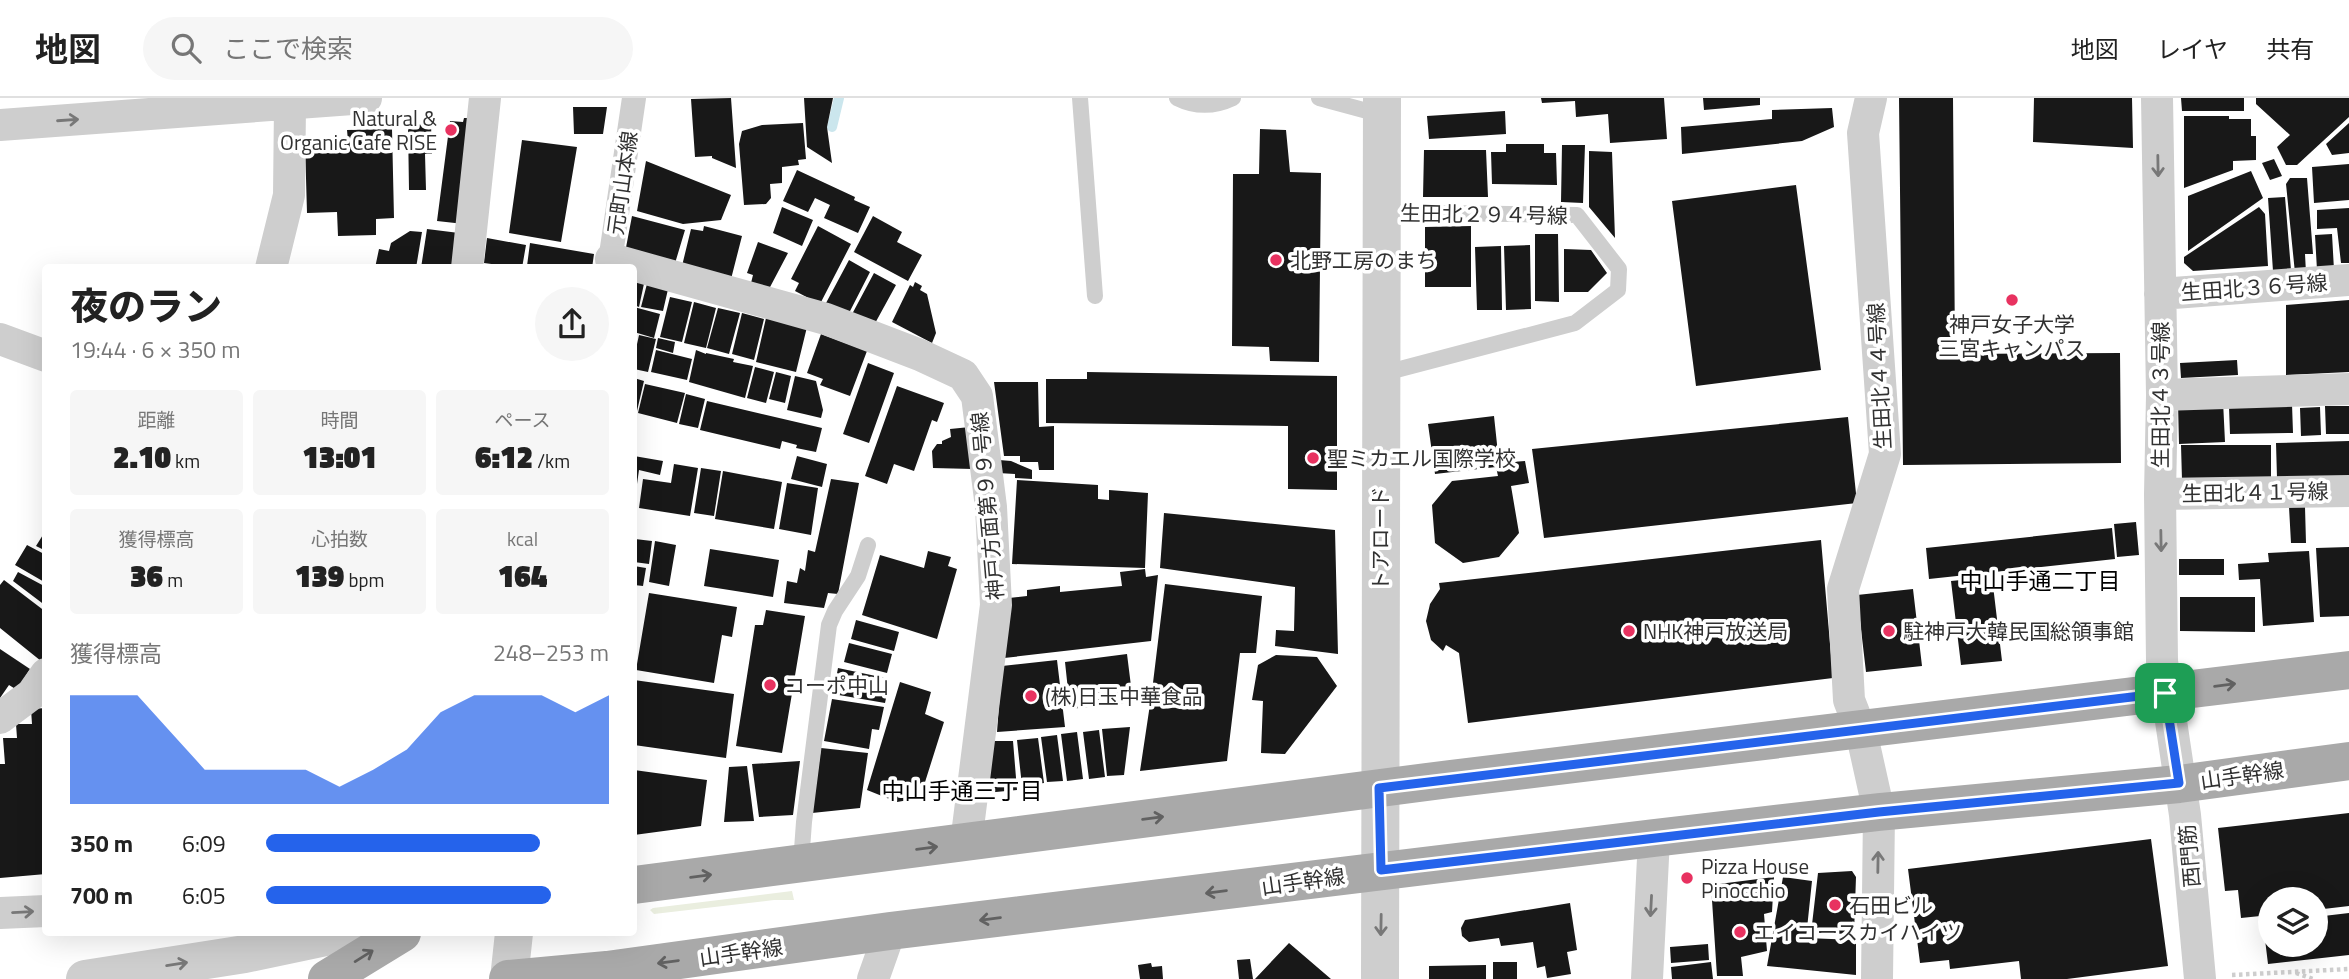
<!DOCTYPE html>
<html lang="ja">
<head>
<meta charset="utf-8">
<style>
	body { margin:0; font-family:"Titillium Web","Noto Sans JP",sans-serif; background:#f6f6f6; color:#222; height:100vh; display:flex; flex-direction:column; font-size:26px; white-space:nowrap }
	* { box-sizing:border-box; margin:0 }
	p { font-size:23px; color:#767676 }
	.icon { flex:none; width:38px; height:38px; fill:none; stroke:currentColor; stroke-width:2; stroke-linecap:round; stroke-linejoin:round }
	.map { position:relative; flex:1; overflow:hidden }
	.sheet { position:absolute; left:42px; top:166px; width:595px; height:672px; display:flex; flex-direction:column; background:#fff; border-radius:7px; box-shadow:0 7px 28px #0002 }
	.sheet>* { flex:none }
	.buttons { position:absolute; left:2258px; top:789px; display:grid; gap:14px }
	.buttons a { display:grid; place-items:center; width:70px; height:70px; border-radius:50%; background:#fff; box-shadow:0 7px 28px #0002; font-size:35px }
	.pin { position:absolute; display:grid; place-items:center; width:60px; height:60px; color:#fff; margin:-30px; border-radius:14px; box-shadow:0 4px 10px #0006 }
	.round { display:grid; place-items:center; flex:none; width:74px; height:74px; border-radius:37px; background:#f6f6f6 }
	.headline { display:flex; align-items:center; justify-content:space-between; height:119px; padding:0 28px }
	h1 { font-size:38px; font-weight:800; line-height:52px }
	.metrics { display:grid; grid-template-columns:repeat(3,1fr); gap:10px; height:119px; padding:7px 28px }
	.metrics div { display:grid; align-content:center; border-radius:7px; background:#f6f6f6; text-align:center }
	.metrics b { font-size:30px; font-weight:800 }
	.metrics small { font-size:19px; font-weight:400 }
	.metrics p { font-size:19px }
	.chart { height:196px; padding:14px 28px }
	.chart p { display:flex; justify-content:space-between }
	.chart svg { width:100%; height:126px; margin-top:7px; fill:#2563eb; opacity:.7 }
	ul { padding:0 28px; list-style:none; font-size:23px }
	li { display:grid; grid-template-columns:112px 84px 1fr; align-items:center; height:52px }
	li i { height:18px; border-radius:9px; background:#2563eb }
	header { display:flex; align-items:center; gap:42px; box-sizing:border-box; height:98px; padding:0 35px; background:#fff; border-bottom:2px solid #e0e0e0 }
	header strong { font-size:33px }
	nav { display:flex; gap:38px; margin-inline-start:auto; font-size:24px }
	.search { width:490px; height:63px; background:#f6f6f6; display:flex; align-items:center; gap:18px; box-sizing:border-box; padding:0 24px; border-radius:38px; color:#767676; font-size:26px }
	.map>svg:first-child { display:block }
	.green { fill:#eaeedf }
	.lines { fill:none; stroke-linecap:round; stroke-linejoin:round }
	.stream { stroke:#cbe6ed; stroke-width:10 }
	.building { fill:#181818 }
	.path { stroke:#cecece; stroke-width:4.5; stroke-dasharray:3.5 3.5; stroke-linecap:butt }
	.service { stroke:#cecece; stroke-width:16 }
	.pedestrian { stroke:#cecece; stroke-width:24 }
	.minor { stroke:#cecece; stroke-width:32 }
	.tertiary { stroke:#cecece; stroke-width:38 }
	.primary { stroke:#a9a9a9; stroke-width:38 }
	.oneway { stroke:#787878 }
	.oneway2 { stroke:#616161 }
	.route-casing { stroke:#fff; stroke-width:14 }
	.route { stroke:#2563eb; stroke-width:9 }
	.poi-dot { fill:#e83260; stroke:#fff; stroke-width:2.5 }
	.labels { text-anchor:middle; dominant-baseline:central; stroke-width:7; stroke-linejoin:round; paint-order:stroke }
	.poi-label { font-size:21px; fill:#313131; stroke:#fff; text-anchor:start }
	.street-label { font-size:21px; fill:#313131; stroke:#fff }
	.neighbourhood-label { font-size:23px; fill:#000; stroke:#fff }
</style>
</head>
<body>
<header>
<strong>地図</strong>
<div class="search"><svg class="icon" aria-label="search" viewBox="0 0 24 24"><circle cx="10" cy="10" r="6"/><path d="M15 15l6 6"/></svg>ここで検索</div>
<nav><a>地図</a><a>レイヤ</a><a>共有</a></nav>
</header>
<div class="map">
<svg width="2349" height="881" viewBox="0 0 2349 881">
	<rect width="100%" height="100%" fill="#fff"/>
	<path class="green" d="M792,793L794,802H774L654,816L650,812L653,810Z"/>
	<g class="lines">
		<path class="stream" d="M832,29L839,0"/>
	</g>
	<path class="building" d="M731,0L736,70L712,60V58L695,59L691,1Z
		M804,0H833L827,29L832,65L807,49Z
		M1541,0H1664L1667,41L1610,45L1608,16L1576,19L1575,3L1542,5Z
		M1703,0H1760V7L1704,12Z
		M1899,0H1953L1955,256L2120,255L2121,365L1903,367Z
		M2034,0H2132L2133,50L2033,44Z
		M2181,0H2244V13H2182Z
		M2256,0H2349V19L2297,67H2286L2277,49L2290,37L2256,6Z
		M573,9H607L603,36H574Z
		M1832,10L1834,29L1802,43L1682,56L1681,29L1772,21V12Z
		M1505,13L1506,36L1429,41L1427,18Z
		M2184,18H2229V21H2251V38H2256V62L2233,63V72L2184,90Z
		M464,20H477L464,126L437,123L450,23L463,24Z
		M803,25L806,61L798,62L799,67L782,69V85L770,86L771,100L766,106L744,107L739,46L742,33L762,27Z
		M2349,25V55L2332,57L2326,46Z
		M431,26L432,56H425L426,92H409L408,27Z
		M392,31L394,120L376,121V137L338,138L337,114L307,115L305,45L348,43L347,32Z
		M1260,31L1286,32L1290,74L1321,75L1319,264L1270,263L1269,249L1232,248L1233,76H1259Z
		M522,42L577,49L561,144L509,135Z
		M1506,46H1544V55H1556L1557,87L1492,86L1491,54H1506Z
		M1562,47H1585L1583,105L1561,104Z
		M1424,52H1486L1488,99H1423Z
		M1589,53L1612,54L1615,140L1589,109Z
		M2274,61L2282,78L2270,82L2262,65Z
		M646,63L731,97L721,122L683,126L637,113Z
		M2349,66V102L2314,105L2312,69Z
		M797,72L855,99L854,102L870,109L858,135L824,120L830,107L815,100L808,114L783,103Z
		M2251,73L2263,100L2188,153V98Z
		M2290,80H2307L2313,156H2305L2306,175H2295L2286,86Z
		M1796,87L1821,272L1696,288L1672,103Z
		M2285,99L2291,172L2273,173L2268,100Z
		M782,109L813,122L802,148L773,135Z
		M2259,109L2265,116L2268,168L2193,173L2184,165V159Z
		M2349,110V165H2341L2337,130L2317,131V112Z
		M632,118L685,132L673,172L624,160Z
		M873,118L902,134L897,144L922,157L908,183L854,154Z
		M704,128L742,138L730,185L681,172L691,131L703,133Z
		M818,128L851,146L820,206L795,193L799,185L791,181Z
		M1471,128V189H1425V129Z
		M427,131L459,135L454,170H421Z
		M410,133L422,134L416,170H375L379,151L389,153L391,145Z
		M1535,136H1558L1559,204L1535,203Z
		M2332,136L2334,172H2317L2315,137Z
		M487,140L526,147L522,170L484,165Z
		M758,144L788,155L769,191L751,185L753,177L747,175Z
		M530,145L594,156L592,170L527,168Z
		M1530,147L1531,211L1506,212L1504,148Z
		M1501,148L1502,212H1477L1475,149Z
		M1564,151L1591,152L1607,175L1588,194H1564Z
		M849,162L870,174L848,217L826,205Z
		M874,175L896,187L873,229L851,218Z
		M634,179L645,181L639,209L634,207Z
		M648,182L669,187L663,213L641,209Z
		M915,184L922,188L920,192L927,196L936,235L932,245L892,224L910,187L913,189Z
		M670,199L692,204L682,244L660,239Z
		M2349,202V274L2286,277V207Z
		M694,204L716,210L706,250L684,245Z
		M634,209L660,216L654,240L634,234Z
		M718,210L740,215L729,256L707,250Z
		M742,215L764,221L754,262L732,256Z
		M766,220L807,229L796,274L756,264Z
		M821,236L867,253L850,298L820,287L823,281L807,275Z
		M639,237L656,241L648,274L634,271V260Z
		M658,240L675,244L673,255L656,250Z
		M656,252L692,261L687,282L651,274Z
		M696,252L706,256V255L734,261L733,264L753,268L745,300L689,284Z
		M2237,262L2238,277L2181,280L2180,265Z
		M868,265L894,275L869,345L843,336Z
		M755,269L774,274L766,305L747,300Z
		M776,274L791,278L785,305L769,301Z
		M1087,274L1337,278V392L1288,391V328L1046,325V281H1087Z
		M795,278L816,283L823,312L821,320L787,312Z
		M634,280L644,283L637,313L634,312Z
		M994,284H1038L1039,329L1054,328V372H1039L1038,364H1020V358H1004Z
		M645,286L685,295L677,325L638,315Z
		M897,288L944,305L937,324L932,322L914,373L894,366L887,386L865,378Z
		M686,296L705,301L698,330L679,326Z
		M707,303L822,330L816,354L796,350L797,347L782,343L780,351L700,332Z
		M2223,303L2225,344L2179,346L2178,305Z
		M2292,306L2293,335L2230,336L2229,309Z
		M2325,308H2349V336H2326Z
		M2320,309L2321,337L2301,338L2300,310Z
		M1494,318L1499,365L1525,363L1529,385L1511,388L1519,435L1499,459L1463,465L1435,445L1432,407L1452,383L1498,378L1496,369L1435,376L1428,326Z
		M1848,319L1857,405L1544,440L1532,351Z
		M970,329L973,371L933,370L932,353L937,346H942V343L951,339L950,331Z
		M2349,343V378L2277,380L2276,345Z
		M2181,347H2271V381L2182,382Z
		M634,358L663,363L660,377L639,372L635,400Z
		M797,358L827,366L822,389L791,381Z
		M999,362L1011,363L1032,372V381L1015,380V376L998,375Z
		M674,366L698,370L690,418L639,410L643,381L671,385Z
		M701,370L721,373L714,418L694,415Z
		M723,373L782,384L774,431L715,421Z
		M831,381L859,385L838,496L828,495L824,510L784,505L787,483L797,485L800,470L805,473L808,452L815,454Z
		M1017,382L1098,387V401L1109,402V392L1148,395L1145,470L1012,466Z
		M787,385L818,390L811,437L779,431Z
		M2289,409H2305L2306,445H2291Z
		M1164,415L1335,432L1338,556L1275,548L1276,532L1294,533L1295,489L1160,470Z
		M2136,424L2139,457L2117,459L2114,426Z
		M2112,430L2115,461L1929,481L1926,450Z
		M46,432V453L36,448Z
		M635,441L652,443L649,466L634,464Z
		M1821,442L1833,580L1468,625L1459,555L1446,547L1443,553L1431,542L1426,523L1430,506L1440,491L1439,485Z
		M655,443L676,447L669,488L649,484Z
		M27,447L46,457V485L15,467Z
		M2349,449V518L2320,519L2316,450Z
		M710,451L779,462L773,499L704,488Z
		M928,453L951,459L948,468L957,471L937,541L862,517L880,457L924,470Z
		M2309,453L2314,524L2263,528L2260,481L2239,482L2238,466L2269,464L2268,455Z
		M2179,461H2224V477H2179Z
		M634,468L646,470L643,488L634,487Z
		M1145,471L1146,479L1158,477L1151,543L1004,560L1009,500L1027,498V492L1060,488V494L1122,488L1120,474Z
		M18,474L46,489V508L13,483Z
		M1992,479L2002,563L1961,567L1951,483Z
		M4,482L46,514V556L41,563L0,530V487Z
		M1165,486L1262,498L1256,555H1240L1227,663L1140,673L1152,593Z
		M1913,491L1922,568L1866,574L1857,497Z
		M649,495L737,509L732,539L722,537L714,585L636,572Z
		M2180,499H2255V534L2180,533Z
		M766,512L805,518L782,655L736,648L755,527H763Z
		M856,522L899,534L894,553L851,541Z
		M849,545L892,556L887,575L844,564Z
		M0,551L30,571L17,592L9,587L0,600Z
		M1127,556L1133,604L1070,611L1065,564Z
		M1276,557L1317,559L1337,588L1285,656L1261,655L1263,603L1252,602L1258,567Z
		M1057,562L1065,629L997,634L1002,568Z
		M838,570L890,581L885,605L833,596Z
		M634,582L734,596L726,660L634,647Z
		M900,584L931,594L925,616L944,624L920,700L897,704L867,692Z
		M832,601L884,609L879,632L872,631L869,651L824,643Z
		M46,610V776L0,780V666H5L3,640H17L16,626H32L31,611Z
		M1130,629L1124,677L1107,678L1102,631Z
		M1099,632L1105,679L1089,681L1083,634Z
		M1077,634L1083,681L1067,683L1061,636Z
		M1057,637L1063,683L1047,684L1041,639Z
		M1038,640L1044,685L1022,688L1017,642Z
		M991,643H1013L1017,692L985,695Z
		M821,650L868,655L860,710L812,715Z
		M800,663L793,717L759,719L752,666Z
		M747,668L754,723L724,724L729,669Z
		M634,672L707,682L701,728L634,737Z
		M2349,715V808L2315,812V802H2270V817L2241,820L2238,792L2225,793L2218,730Z
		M2151,741L2168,868L2067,881H2021L2019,863L1950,871L1949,862L1920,865L1908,771Z
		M1852,773L1856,779L1854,836L1811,835L1818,775Z
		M1774,779L1772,814L1764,816L1767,853L1741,859L1743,878H1717L1711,787Z
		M1783,779L1812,783L1806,840L1856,842V877L1767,868Z
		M1570,805L1577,852L1567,854L1571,876L1547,880L1545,868L1537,870L1533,844L1501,848L1499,840L1469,844L1462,838L1461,830L1465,822Z
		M2349,815V857L2268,866L2263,825L2270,824V847H2315V819Z
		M1289,845L1331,881H1255Z
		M1708,846L1709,862L1671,865L1670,849Z
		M1250,861L1253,881H1239L1237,862Z
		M1493,864H1517V881H1493Z
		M1711,864L1713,881H1672L1671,869Z
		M1151,865L1152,869L1162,868L1163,881H1140L1138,867Z
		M1486,867V881H1429V868Z"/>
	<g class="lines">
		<path class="path" d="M2296,875L2313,881
			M2232,877L2349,871"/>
		<path class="service" d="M1080,0L1095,198
			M1177,0C1195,9 1214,9 1233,0
			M1319,0L1382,17
			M1381,276L1575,225L1618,192L1619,171L1577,117L1382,114
			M801,765L804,724L829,527L835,513L858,478L868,447"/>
		<path class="pedestrian" d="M609,170L634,0"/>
		<path class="minor" d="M1871,0L1863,35L1885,356L1843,491L1849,602L1861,633L1879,714L1877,881
			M2157,0L2162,297L2160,396L2162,563L2185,717L2200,881
			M0,27L366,0
			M611,161L826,221L920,257L963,277L977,298L991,409L996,507L966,745
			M271,170L289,97L290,7
			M467,170L485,0
			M2160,196L2349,182
			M0,241L46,258
			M2162,297L2349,291
			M2160,396L2349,393
			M0,620L32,596L46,576
			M0,815L46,813
			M873,881L890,833
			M1647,881L1654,740"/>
		<path class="tertiary" d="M85,881L245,856L345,835
			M509,881L514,835
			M1380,881L1382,0"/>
		<path class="primary" d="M634,787L1450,681L2349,572
			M327,881L402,835
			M508,881L607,872L890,833L1654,740L1879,714L2179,686L2349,663"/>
	</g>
	<defs><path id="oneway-shaft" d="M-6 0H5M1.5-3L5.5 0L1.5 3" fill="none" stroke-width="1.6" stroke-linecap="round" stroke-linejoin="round" transform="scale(1.75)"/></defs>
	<g class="oneway">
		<use href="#oneway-shaft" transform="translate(68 22) rotate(-4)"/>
		<use href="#oneway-shaft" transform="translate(2158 68) rotate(89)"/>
		<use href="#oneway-shaft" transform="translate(2161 443) rotate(89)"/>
		<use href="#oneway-shaft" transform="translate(1878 764) rotate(-89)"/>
		<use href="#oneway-shaft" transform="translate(1651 808) rotate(93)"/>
		<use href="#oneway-shaft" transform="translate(23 814) rotate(-3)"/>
		<use href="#oneway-shaft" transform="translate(1381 827) rotate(91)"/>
		<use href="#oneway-shaft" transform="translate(177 866) rotate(-9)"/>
	</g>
	<g class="oneway2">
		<use href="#oneway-shaft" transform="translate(2225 587) rotate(-7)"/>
		<use href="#oneway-shaft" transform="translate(1153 720) rotate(-7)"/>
		<use href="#oneway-shaft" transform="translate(927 750) rotate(-7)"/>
		<use href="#oneway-shaft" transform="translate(701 778) rotate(-7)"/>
		<use href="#oneway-shaft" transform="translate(1216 794) rotate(173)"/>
		<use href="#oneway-shaft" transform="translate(990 821) rotate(173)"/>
		<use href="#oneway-shaft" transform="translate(364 858) rotate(-32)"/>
		<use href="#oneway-shaft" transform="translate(668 864) rotate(172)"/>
	</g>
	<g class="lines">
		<g class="route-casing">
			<path id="route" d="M2165,595L2179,685L1879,714L1381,772L1379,690Z"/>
		</g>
		<use href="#route" class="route"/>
	</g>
	<g class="poi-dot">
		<circle cx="451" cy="32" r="7"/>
		<circle cx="1276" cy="162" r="7"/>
		<circle cx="2012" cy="202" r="7"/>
		<circle cx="1313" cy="360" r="7"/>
		<circle cx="1629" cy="533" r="7"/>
		<circle cx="1889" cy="533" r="7"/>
		<circle cx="770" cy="587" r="7"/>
		<circle cx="1031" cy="598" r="7"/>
		<circle cx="1687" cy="780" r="7"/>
		<circle cx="1835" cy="807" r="7"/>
		<circle cx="1740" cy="834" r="7"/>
	</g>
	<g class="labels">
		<g class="poi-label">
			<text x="437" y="20" text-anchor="end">Natural &amp;<tspan x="437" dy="24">Organic Cafe RISE</tspan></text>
			<text x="1290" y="162">北野工房のまち</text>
			<text x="2012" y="226" text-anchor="middle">神戸女子大学<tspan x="2012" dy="24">三宮キャンパス</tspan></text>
			<text x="1327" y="360">聖ミカエル国際学校</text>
			<text x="1643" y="533">NHK神戸放送局</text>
			<text x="1903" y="533">駐神戸大韓民国総領事館</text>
			<text x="784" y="587">コーポ中山</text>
			<text x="1045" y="598">(株)日玉中華食品</text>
			<text x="1701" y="768">Pizza House<tspan x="1701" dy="24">Pinocchio</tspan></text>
			<text x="1849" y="807">石田ビル</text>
			<text x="1754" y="834">エイコースカイハイツ</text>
		</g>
		<g class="street-label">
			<text transform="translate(622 85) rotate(-82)">元町山本線</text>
			<text transform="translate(1484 116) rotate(1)">生田北２９４号線</text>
			<text transform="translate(2254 189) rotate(-4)">生田北３６号線</text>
			<text transform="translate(1879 278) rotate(-93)">生田北４４号線</text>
			<text transform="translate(2160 297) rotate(-90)">生田北４３号線</text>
			<text transform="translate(2255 394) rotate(-1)">生田北４１号線</text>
			<text transform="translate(987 408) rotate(-95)">神戸方面第９９号線</text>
			<text transform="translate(1380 441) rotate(-90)">トアロード</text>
			<text transform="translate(2242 677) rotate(-8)">山手幹線</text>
			<text transform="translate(2189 758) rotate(-95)">西門筋</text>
			<text transform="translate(1303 783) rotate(-8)">山手幹線</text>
			<text transform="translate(741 854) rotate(-8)">山手幹線</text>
		</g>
		<g class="neighbourhood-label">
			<text x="2040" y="482">中山手通二丁目</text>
			<text x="962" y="692">中山手通三丁目</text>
		</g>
	</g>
</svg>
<div class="buttons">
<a><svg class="icon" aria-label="layers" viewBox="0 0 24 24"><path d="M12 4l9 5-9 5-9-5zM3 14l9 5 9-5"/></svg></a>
</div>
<div class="pin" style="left:2165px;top:595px;background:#1e9e55"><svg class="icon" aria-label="arrive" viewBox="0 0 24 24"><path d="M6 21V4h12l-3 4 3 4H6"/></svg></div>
<section class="sheet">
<div class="headline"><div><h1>夜のラン</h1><p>19:44 · 6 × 350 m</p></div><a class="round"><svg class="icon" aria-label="share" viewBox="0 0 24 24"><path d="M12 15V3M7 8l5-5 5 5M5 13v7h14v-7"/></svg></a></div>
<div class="metrics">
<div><p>距離</p><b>2.10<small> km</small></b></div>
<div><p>時間</p><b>13:01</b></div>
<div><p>ペース</p><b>6:12<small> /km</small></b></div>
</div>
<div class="metrics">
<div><p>獲得標高</p><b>36<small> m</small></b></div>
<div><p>心拍数</p><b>139<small> bpm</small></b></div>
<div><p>kcal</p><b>164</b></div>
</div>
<div class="chart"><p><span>獲得標高</span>248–253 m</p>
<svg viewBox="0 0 160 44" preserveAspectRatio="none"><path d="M0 44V6L10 6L20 6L30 19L40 32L50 32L60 32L70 32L80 38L90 32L100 25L110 12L120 6L130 6L140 6L150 12L160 6V44z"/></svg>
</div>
<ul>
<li><b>350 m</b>6:09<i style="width:80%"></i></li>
<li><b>700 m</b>6:05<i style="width:83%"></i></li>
</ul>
</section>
</div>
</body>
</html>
